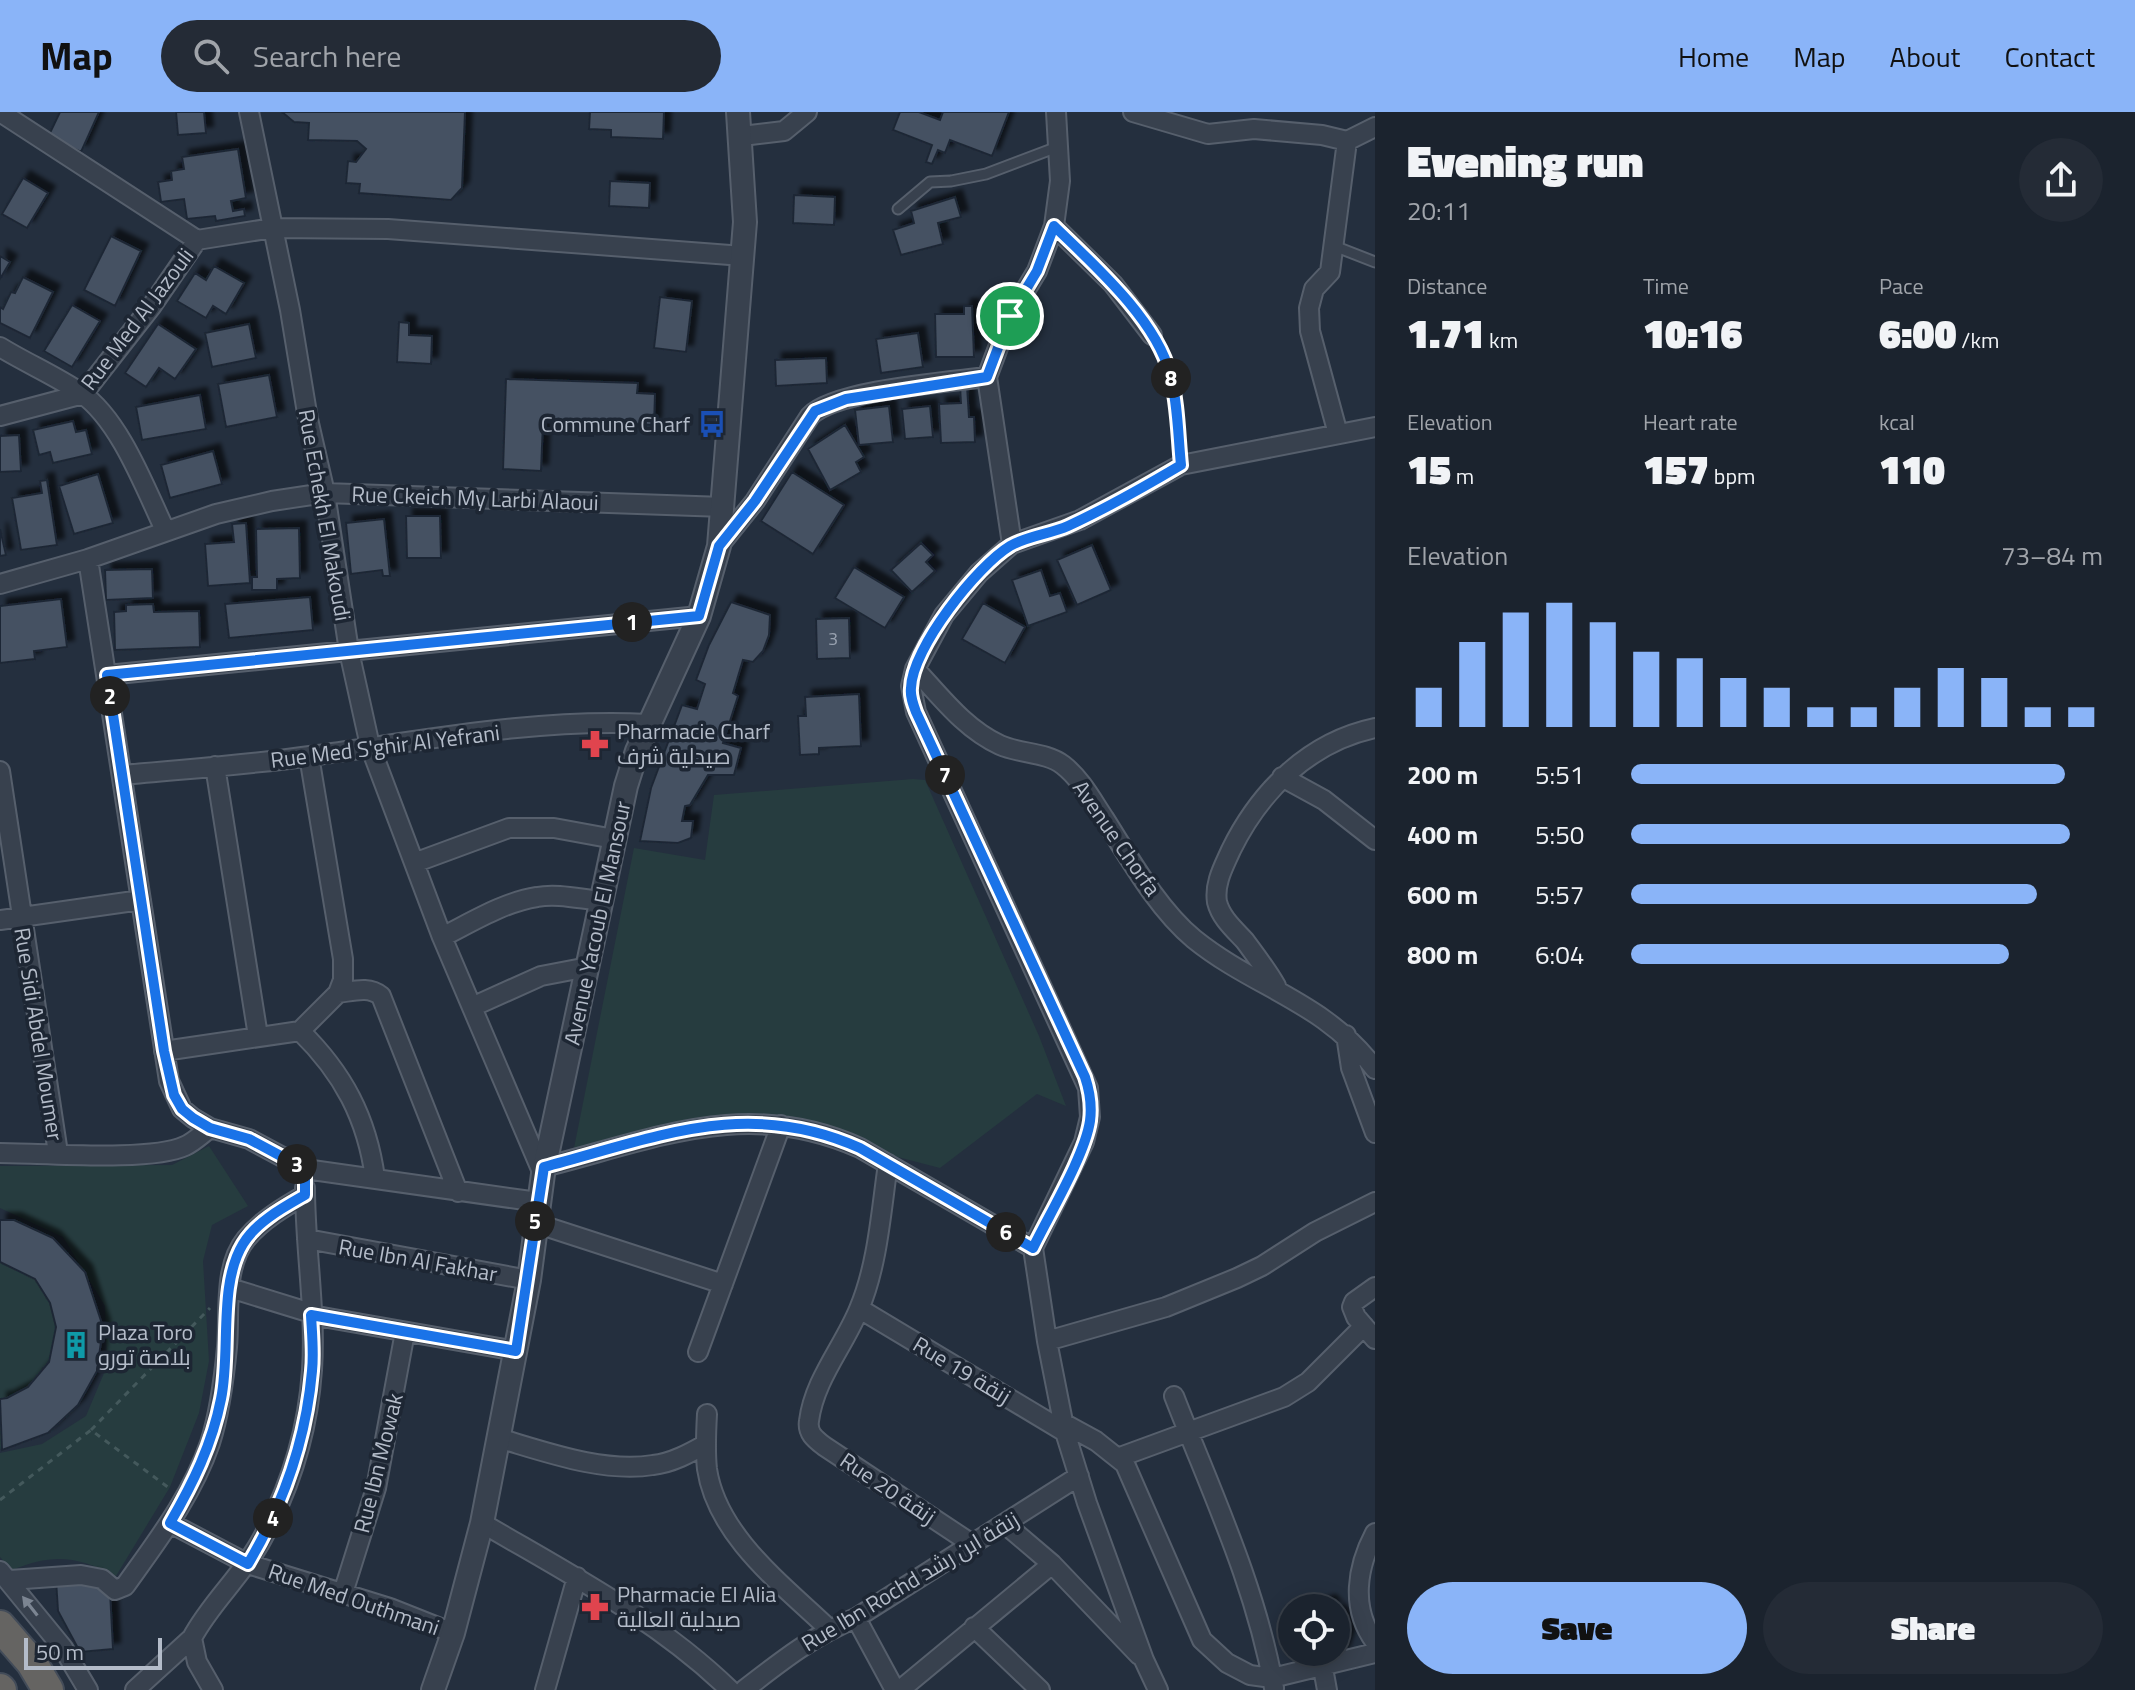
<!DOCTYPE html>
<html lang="en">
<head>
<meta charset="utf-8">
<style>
	body { margin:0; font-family:"Titillium Web",Cairo,sans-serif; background:#242b36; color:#f1f3f6; height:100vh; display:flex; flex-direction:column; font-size:30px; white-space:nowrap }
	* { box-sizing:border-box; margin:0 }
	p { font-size:26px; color:#a0a4aa }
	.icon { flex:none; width:44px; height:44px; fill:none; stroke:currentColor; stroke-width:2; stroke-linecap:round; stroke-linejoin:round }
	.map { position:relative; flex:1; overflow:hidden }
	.drawer { display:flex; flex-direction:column; background:#1b232e; width:760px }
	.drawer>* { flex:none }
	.fabs { position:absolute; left:1278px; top:1482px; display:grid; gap:16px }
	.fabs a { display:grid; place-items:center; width:72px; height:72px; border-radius:50%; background:#1b232e; box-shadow:0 4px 20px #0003,0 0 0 2px #39404a; font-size:40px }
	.scale { position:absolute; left:24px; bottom:20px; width:138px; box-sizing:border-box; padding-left:8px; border:4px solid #b4bcc9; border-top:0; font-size:22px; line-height:28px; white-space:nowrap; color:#b4bcc9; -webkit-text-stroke:6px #1d2633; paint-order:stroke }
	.pin { position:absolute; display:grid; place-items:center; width:68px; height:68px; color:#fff; margin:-34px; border:4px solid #fff; border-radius:50%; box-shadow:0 2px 8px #0007 }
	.km { position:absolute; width:40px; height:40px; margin:-20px; border-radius:50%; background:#222; color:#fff; font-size:22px; line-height:40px; text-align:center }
	.round { display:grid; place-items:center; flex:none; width:84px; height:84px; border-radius:42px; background:#242b36 }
	.headline { display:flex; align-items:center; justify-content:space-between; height:136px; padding:0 32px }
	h1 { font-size:44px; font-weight:800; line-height:60px }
	.metrics { display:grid; grid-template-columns:repeat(3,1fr); gap:12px; height:136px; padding:8px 32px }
	.metrics div { display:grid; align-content:center }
	.metrics b { font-size:40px; font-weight:800 }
	.metrics small { font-size:22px; font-weight:400 }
	.metrics p { font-size:22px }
	.chart { height:224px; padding:16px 32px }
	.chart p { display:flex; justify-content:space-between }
	.chart svg { width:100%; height:144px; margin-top:8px; stroke:#8ab4f8; stroke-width:6 }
	.action { display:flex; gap:16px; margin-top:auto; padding:16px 32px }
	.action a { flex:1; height:92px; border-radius:48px; background:#8ab4f8; color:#111; font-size:32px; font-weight:800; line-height:92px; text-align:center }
	.action a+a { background:#242b36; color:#f1f3f6 }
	ul { padding:0 32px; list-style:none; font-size:26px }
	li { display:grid; grid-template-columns:128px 96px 1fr; align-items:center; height:60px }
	li i { height:20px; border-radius:10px; background:#8ab4f8 }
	header { display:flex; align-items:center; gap:48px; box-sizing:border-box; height:112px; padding:0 40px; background:#8ab4f8; color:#111 }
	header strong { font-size:38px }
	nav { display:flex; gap:44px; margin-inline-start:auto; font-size:28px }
	.search { width:560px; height:72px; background:#242b36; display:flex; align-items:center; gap:20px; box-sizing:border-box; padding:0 28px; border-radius:44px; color:#a0a4aa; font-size:30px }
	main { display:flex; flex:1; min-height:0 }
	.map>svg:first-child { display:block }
	.green { fill:#263c3f }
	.building { fill:#455162; stroke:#1f2835; stroke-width:2; filter:url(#shadow) }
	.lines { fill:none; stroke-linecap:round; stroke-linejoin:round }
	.service-casing { stroke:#565f6c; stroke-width:13 }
	.minor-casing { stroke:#565f6c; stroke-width:22 }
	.tertiary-casing { stroke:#565f6c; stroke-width:26 }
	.trunk-casing { stroke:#434c59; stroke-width:34 }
	.path { stroke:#44595c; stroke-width:3; stroke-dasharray:6 6; stroke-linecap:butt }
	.service { stroke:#38414e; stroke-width:9 }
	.minor { stroke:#38414e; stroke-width:18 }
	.tertiary { stroke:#38414e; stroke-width:22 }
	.trunk { stroke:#656462; stroke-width:30 }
	.oneway { fill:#7c8592 }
	.route-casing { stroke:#fff; stroke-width:16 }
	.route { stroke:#1a73e8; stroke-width:10 }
	.labels { text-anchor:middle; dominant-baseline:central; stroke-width:7; stroke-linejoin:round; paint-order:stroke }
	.number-label { font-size:18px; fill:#98a1af }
	.street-label { font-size:22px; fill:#b4bcc9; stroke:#1d2633 }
	.poi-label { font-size:22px; fill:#b4bcc9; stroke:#1d2633; text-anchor:start }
</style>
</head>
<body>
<header>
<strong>Map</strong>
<div class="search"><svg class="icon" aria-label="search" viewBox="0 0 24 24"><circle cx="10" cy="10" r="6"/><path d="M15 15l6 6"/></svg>Search here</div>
<nav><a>Home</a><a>Map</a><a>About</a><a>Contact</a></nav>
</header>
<main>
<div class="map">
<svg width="1375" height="1578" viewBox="0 0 1375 1578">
	<defs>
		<filter id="shadow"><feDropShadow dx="7" dy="-7" stdDeviation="2" flood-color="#0009"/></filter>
	</defs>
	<rect width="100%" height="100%" fill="#242f3e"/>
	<path class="green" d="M913,667L925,668L1039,924L1066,994L1037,982L940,1056L740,1004L574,1036L634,736L705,748L714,683Z
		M209,1034L248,1094L212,1113L203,1149L209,1249L199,1301L170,1375L116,1464C77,1444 53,1441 12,1458L0,1445V1341L42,1332L86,1304L107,1254L105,1194L88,1166L103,1215L97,1259L78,1293L48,1321L0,1337V1108H14L53,1126L80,1153L63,1125L0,1096V1054L172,1053Z"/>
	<path class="building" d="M60,0H99L81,40L48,25Z
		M176,0H204L206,21L178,23Z
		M282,0H465L462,76L451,88L359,81L360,72L346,71L348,49L356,50L366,37L357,29L308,28L309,11L294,10Z
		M590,0H664L663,27L611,25V18L589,17Z
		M900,0H919L940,8L943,0H1009L992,44L950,28L945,41L938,38L932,52L926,50L932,33L893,18Z
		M238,37L246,86L231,89L233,99L244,97L245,104L216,109L215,104L187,107L184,87L161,90L158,70L172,68L171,59L184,57L182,45Z
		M23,66L48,81L27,116L2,102Z
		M610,69L650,71L649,96L609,94Z
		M794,83L835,85L834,113L793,111Z
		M955,85L961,105L938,111L943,132L901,143L893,118L914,111L911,99Z
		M111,124L141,139L115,194L84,178Z
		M0,144L10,150L0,167Z
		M214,154L244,171L226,202L213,194L206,206L177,189L195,161L206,168Z
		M23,165L53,180L30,226L0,211V195L3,197L11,180L15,181Z
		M660,185L692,189L686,240L654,236Z
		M72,193L100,209L72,255L44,239Z
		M964,194H972L974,245H936L935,202H964Z
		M399,210L409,211V223L432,224L431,252L397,250Z
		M158,212L196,237L175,267L159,256L146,275L125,261Z
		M249,212L256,246L212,255L205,221Z
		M918,221L923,255L881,261L876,227Z
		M826,246L827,271L776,274L775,248Z
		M269,263L277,305L226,315L218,272Z
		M506,267L638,271L637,281L655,282L654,313L593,310V324H579L580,311L543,310L541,359L503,357Z
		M960,274H967L969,305H974L975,330L941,331L939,292L961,291Z
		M200,283L206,317L142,328L136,295Z
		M889,294L893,330L859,333L855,298Z
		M930,294L933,325L905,327L902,297Z
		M73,309L76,320L86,318L92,342L53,351L50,340L39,343L33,318Z
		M845,313L864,345L856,350L861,360L830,378L808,337Z
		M19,323L21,359L0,360V324Z
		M213,339L222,372L170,386L161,353Z
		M792,360L844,393L813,442L761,409Z
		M98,362L113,411L74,422L59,374Z
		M47,368L57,433L21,438L12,386L42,381L40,369Z
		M406,404H440L441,446H407Z
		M384,407L390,464H383L382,458L351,462L346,411Z
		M246,411L250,471L208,474L205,432L234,430L232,412Z
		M299,416L300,466L277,467V478H252V465H257L256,417Z
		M0,417L6,443L0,444Z
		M921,431L933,443L926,450L935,459L912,480L891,458Z
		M1092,433L1111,478L1077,493L1057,448Z
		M854,455L904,485L885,516L835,486Z
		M152,457L153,486L106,488L105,458Z
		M1041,458L1050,484L1060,481L1067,500L1028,514L1012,468Z
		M310,485L313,518L229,526L225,492Z
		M61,487L67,535L34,539L35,547L0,551V494Z
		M731,490L770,503L769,523L763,539L753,550L743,548L733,581L738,584L723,631L741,636L734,663H708L690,693L685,694L682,709H693L691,726L678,731L640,729L651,676L682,593L697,597L705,572L696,568L709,533Z
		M983,491L1025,515L1005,551L962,527Z
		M153,492L154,500L199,499L200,535L115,538L114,500L126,499V493Z
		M849,506L850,546L817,547L816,507Z
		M859,582L861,634L819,636V642L800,643L798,604H806L805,585Z
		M0,1108H14L53,1126L85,1160L103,1215L97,1259L78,1293L48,1321L2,1338L0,1287L7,1286L28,1275L49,1250L56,1215L50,1191L35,1167L0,1150Z
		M93,1465L110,1479L113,1537L80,1540L58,1499L56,1468Z
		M1329,1490L1334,1496H1306Z
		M1336,1498L1342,1504L1348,1524L1342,1541L1317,1551L1314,1540H1336Z"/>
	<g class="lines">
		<g class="service-casing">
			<path id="service" d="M898,97L930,70L951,69L986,62L1060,34
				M1334,134L1375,150"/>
		</g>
		<g class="minor-casing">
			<path id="minor" d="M0,0L197,128
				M249,0L290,198L308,307L325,381L349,539L370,634L442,825L543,1062
				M1133,0L1208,22L1254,17L1322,23L1347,29L1375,15
				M742,24L784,19L807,0
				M1054,114L1113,172L1152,223
				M0,235C26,251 56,264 81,281C120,308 145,376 165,418
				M0,304L83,282L151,195L197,128L273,116L388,117L743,144
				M1338,322L1310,219L1309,196L1314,177L1330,160L1347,29
				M1012,432L987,265L1010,204L1037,159L1054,114L1060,69L1056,0
				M719,434L755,389L810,304C835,278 949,270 987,265
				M88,447L169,969L182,997L193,1006L210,1016L249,1027L305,1057L538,1090
				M0,472L88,447L216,402L272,389L325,381L724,395
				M915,557C941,585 965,617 1000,633C1020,642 1046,640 1063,653C1081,667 1092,688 1104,706C1130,747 1157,796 1194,827C1256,877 1324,889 1375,957
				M107,563L699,504
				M215,654L258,924
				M0,659L58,1041
				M123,663C185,657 248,653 310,644C421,629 536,606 648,612
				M1282,665L1324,688L1375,728
				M414,751L509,716H554L614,727
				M0,808L141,788
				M442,825C472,810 504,790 537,785C557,781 580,787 601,789
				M1276,874C1267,858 1256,844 1245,829C1234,817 1221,806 1217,790C1214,771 1224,754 1231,738C1260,679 1309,630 1375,616
				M338,881C354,879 369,874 381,884L458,1080
				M472,895L541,864L588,855
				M300,919C343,961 367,1006 375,1066
				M1346,923L1351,956L1375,1021
				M164,939L300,919L338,881L343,868V847L309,644
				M0,1041C42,1041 151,1050 185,1034C194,1030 202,1022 210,1016
				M888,1052C881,1099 878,1152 859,1197C844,1234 814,1268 809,1309C807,1321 815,1327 824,1334L972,1432
				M544,1055C655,1027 747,985 860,1036L1033,1136
				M535,1111L723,1172
				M307,1127L529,1168
				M1375,1175L1354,1190L1352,1195L1356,1205L1375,1227
				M230,1176L311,1201
				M860,1197L1065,1320
				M311,1203L516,1239
				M1047,1229L1166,1195L1237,1166L1262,1154L1315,1120L1375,1090
				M698,1240L781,1013
				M1174,1284C1212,1382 1255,1471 1274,1576
				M707,1302C706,1320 705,1339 707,1357C717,1424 783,1473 829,1517
				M1063,1311L1096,1329L1125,1352L1202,1528L1227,1551L1250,1563L1272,1566L1375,1541
				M498,1326C546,1340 603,1361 653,1353C672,1351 690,1341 706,1332
				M1120,1345L1284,1285L1308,1270L1364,1214
				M170,1411L248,1452L390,1496L453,1521
				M482,1411C569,1462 658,1508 730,1578
				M1005,1412L1052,1452L1139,1543
				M1375,1421C1357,1455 1350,1496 1375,1530
				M0,1459L63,1536L88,1578
				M10,1468L81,1463L102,1467L115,1478L125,1474C157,1429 192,1384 210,1331C220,1300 224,1267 227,1235C230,1201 223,1155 246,1127C262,1108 284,1095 305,1083
				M343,1481L376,1376L405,1220
				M856,1506L895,1578
				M974,1515L1040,1578
				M1323,1556L1327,1578
				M135,1578L192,1526
				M213,1578L197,1550L192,1526C211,1490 243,1463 262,1427C290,1376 308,1317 312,1258C316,1198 305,1136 305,1076
				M545,1578L577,1465
				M744,1578C780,1550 814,1523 856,1506L1079,1364
				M900,1578L1052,1452
				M1158,1578L1144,1548L1087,1391L1065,1320L1047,1229L1033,1136L1084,1030L1090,1005L1088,976L916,600L911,574L915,557L944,503L979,461L1012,432L1080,408L1181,353L1375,315"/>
		</g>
		<g class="tertiary-casing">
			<path id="tertiary" d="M433,1578L453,1521L482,1411L529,1168L543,1062L626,674L637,639L699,504L719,434L745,110L738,0"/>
		</g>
		<g class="trunk-casing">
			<path id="trunk" d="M0,1514L32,1551L48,1578
				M0,1577L1,1578"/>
		</g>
		<path class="path" d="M1162,239L1173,272L1179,334
			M91,1318L210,1196
			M0,1388L91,1318L169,1376"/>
		<use href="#service" class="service"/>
		<use href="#minor" class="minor"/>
		<use href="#tertiary" class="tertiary"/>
		<use href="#trunk" class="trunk"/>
	</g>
	<defs><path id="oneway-solid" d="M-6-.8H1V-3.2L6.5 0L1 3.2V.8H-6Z" transform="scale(2)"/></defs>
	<use class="oneway" href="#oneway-solid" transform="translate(30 1494) rotate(-128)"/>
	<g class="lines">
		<g class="route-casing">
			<path id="route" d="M1054,114C1093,152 1156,207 1170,262C1178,291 1178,324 1181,353C1144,375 1107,396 1068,414C1050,422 1027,424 1010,434C977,454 912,536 911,576C910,584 913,592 916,600L1085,965C1090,980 1092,994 1090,1009C1085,1043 1049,1103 1033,1136L860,1036C747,985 655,1026 544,1055L516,1239L311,1203C312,1222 314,1241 312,1259C306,1328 283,1393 248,1452L170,1411C193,1371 212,1333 221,1287C231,1240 218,1173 243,1132C256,1110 284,1095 305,1083V1057L249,1027L210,1016L193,1006L182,997L174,983L164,939L107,563L699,504L719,434L755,389L815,299L846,287L987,265L1010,204L1037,159Z"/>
		</g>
		<use href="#route" class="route"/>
	</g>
	<defs>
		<g id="bus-bare" transform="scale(2.16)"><path d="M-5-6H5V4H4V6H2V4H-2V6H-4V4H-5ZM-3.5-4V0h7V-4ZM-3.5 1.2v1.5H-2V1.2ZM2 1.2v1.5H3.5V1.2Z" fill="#1a4fb4" stroke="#1d2633" stroke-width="2.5" paint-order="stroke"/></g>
		<g id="pharmacy-bare" transform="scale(2.16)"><path d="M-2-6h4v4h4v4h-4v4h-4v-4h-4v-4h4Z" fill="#e0444e" stroke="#1d2633" stroke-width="2.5" paint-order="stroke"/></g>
		<g id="building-bare" transform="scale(2.16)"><path d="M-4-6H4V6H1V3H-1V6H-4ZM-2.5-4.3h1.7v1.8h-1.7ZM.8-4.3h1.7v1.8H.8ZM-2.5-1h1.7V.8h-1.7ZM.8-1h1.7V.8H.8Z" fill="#0f9aa8" stroke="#1d2633" stroke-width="2.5" paint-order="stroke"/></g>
	</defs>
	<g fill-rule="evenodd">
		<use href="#bus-bare" x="712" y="312"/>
		<use href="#pharmacy-bare" x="595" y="632"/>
		<use href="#building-bare" x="76" y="1233"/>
		<use href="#pharmacy-bare" x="595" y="1495"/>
	</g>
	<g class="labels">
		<g class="number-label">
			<text x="833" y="526">3</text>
		</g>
		<g class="street-label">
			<text transform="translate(137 207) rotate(-53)">Rue Med Al Jazouli</text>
			<text transform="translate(475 386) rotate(2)">Rue Ckeich My Larbi Alaoui</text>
			<text transform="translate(325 403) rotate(80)">Rue Echekh El Makoudi</text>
			<text transform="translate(385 634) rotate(-7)">Rue Med S'ghir Al Yefrani</text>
			<text transform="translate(1117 726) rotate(55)">Avenue Chorfa</text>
			<text transform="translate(597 811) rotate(-78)">Avenue Yacoub El Mansour</text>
			<text transform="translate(39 922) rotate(81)">Rue Sidi Abdel Moumer</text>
			<text transform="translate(418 1148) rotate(10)">Rue Ibn Al Fakhar</text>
			<text transform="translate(962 1258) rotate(31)">Rue 19 زنقة</text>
			<text transform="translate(378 1351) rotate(-76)">Rue Ibn Mowak</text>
			<text transform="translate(888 1376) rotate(34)">Rue 20 زنقة</text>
			<text transform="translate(910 1469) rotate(-31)">Rue Ibn Rochd زنقة ابن رشد</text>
			<text transform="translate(354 1487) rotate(19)">Rue Med Outhmani</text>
		</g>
		<g class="poi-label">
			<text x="690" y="312" text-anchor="end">Commune Charf</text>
			<text x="617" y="619">Pharmacie Charf<tspan x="617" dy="25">صيدلية شرف</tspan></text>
			<text x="98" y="1220">Plaza Toro<tspan x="98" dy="25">بلاصة تورو</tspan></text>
			<text x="617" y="1482">Pharmacie El Alia<tspan x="617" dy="25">صيدلية العالية</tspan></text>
		</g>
	</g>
</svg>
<div class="fabs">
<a><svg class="icon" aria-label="locate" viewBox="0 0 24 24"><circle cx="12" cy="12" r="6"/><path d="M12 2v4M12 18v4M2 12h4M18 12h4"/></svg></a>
</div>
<div class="scale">50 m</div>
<div class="pin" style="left:1010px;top:204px;background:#1e9e55"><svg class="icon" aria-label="arrive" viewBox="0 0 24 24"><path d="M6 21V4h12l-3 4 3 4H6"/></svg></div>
<b class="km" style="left:632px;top:510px">1</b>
<b class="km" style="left:110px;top:584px">2</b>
<b class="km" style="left:297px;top:1052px">3</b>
<b class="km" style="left:273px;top:1406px">4</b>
<b class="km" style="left:535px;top:1109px">5</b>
<b class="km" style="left:1006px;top:1120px">6</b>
<b class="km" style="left:945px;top:663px">7</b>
<b class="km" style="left:1171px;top:266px">8</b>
</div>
<section class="drawer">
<div class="headline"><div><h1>Evening run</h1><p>20:11</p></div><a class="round"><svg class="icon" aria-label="share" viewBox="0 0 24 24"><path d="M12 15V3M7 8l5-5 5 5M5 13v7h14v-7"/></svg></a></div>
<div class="metrics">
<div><p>Distance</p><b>1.71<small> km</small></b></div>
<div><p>Time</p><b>10:16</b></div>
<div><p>Pace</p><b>6:00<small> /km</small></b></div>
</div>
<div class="metrics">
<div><p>Elevation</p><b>15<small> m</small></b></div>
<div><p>Heart rate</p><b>157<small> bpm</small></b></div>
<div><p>kcal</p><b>110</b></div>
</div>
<div class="chart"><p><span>Elevation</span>73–84 m</p>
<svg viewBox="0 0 160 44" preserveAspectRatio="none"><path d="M5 44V32M15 44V18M25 44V9M35 44V6M45 44V12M55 44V21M65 44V23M75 44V29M85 44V32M95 44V38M105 44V38M115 44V32M125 44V26M135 44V29M145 44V38M155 44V38"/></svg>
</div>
<ul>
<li><b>200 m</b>5:51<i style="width:92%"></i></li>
<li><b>400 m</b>5:50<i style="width:93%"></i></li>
<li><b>600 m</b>5:57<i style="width:86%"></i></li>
<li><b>800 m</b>6:04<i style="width:80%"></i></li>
</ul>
<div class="action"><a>Save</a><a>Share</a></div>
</section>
</main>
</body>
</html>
